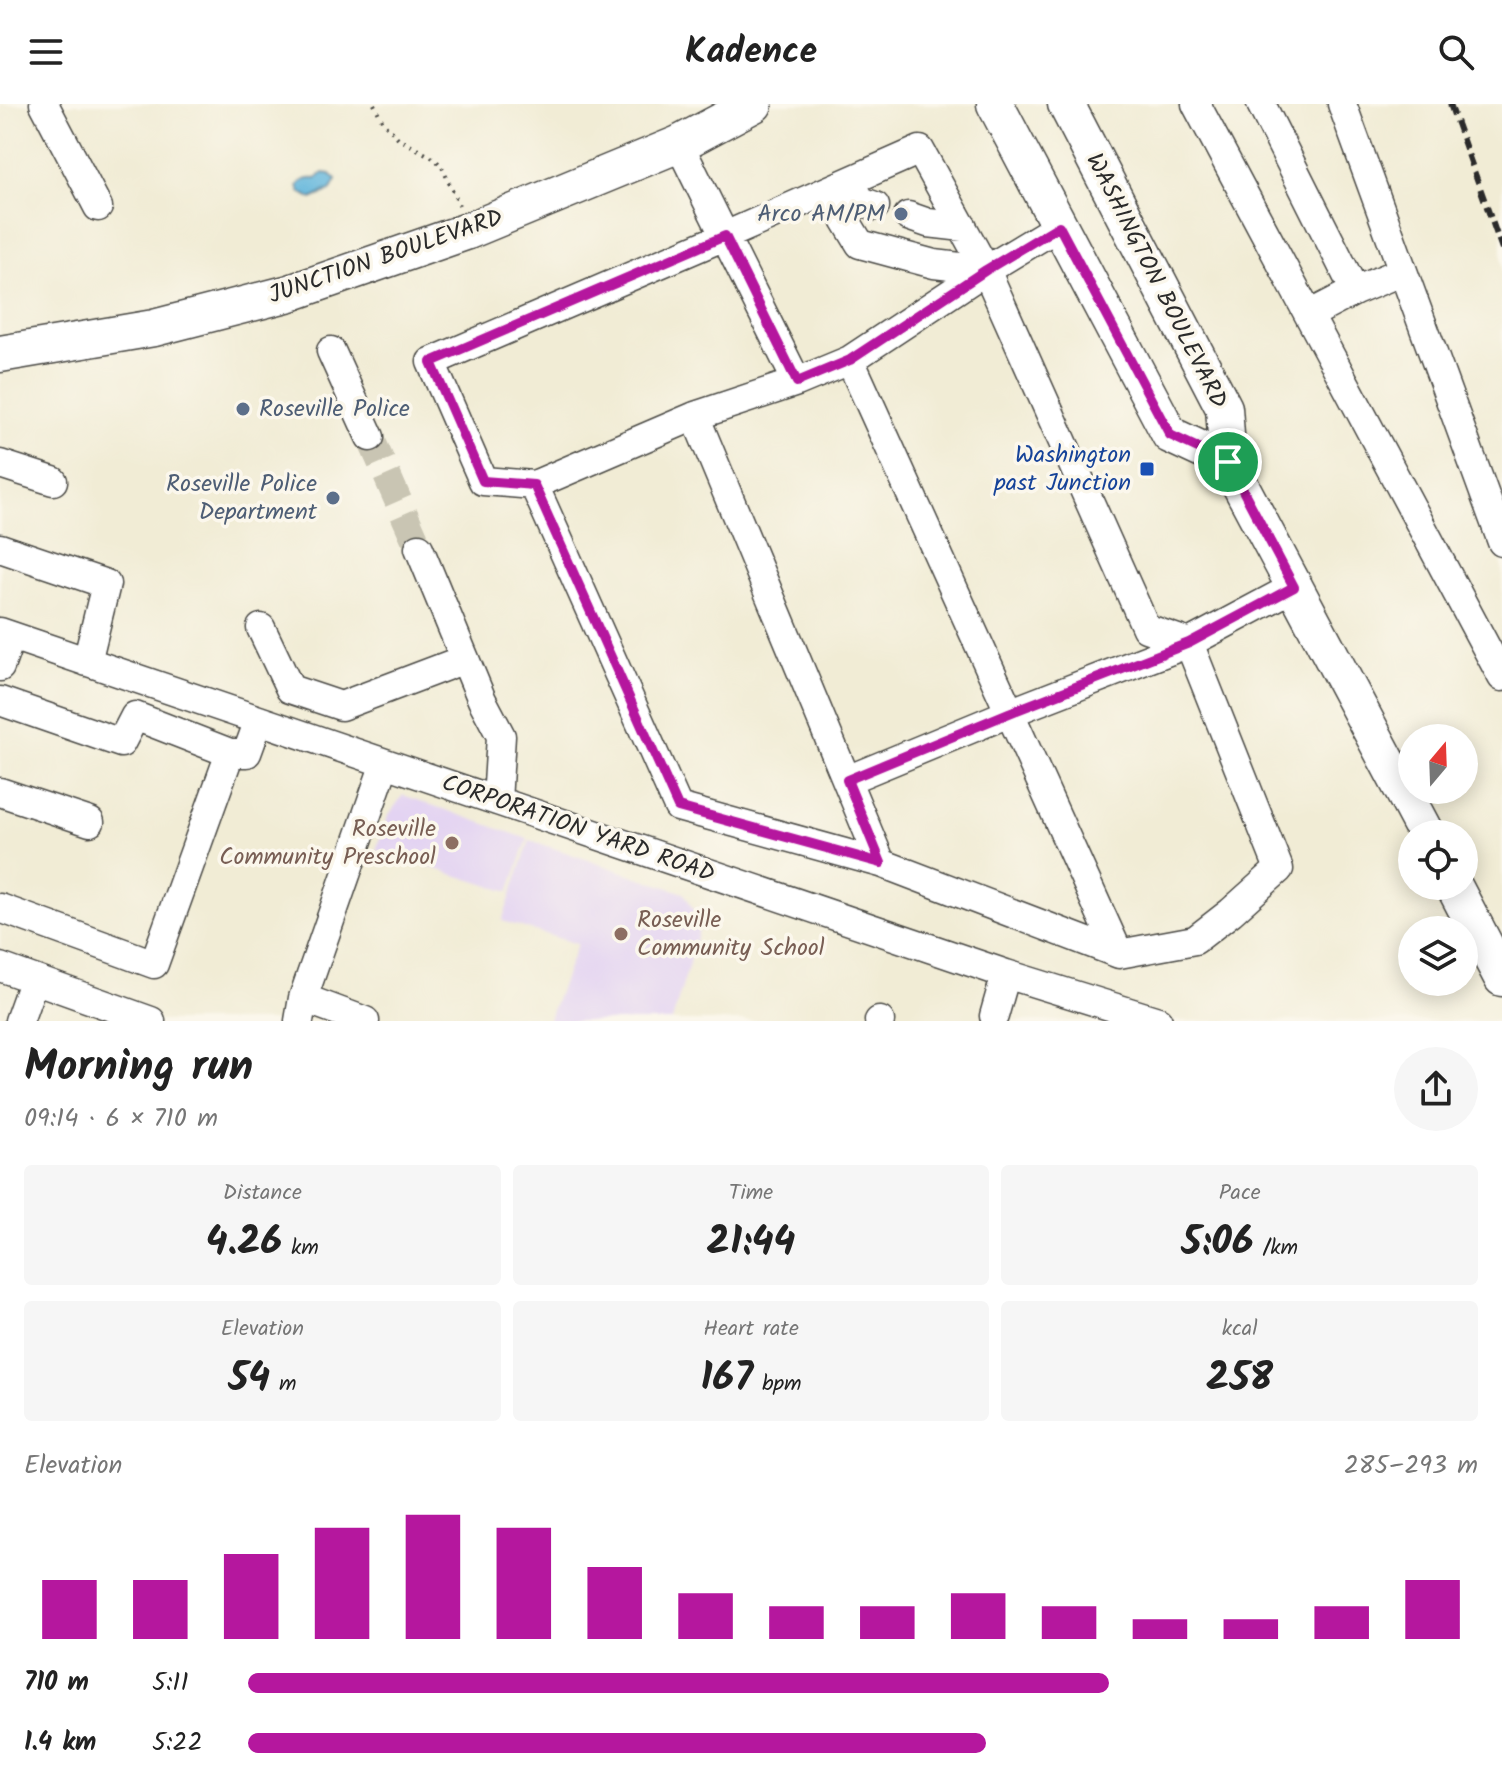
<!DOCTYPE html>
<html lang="en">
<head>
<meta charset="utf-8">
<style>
	body { margin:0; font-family:Kalam,sans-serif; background:#f6f6f6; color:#222; height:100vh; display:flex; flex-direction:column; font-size:30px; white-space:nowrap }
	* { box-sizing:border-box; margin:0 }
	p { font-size:26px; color:#767676 }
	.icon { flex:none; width:44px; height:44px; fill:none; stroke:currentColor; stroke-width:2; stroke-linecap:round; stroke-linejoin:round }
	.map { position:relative; height:917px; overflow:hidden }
	.sheet { display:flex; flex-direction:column; background:#fff; flex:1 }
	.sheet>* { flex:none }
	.needle { width:52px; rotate:19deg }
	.fabs { position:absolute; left:1398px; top:620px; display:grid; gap:16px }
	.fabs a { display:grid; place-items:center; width:80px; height:80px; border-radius:50%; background:#fff; box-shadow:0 4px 20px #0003; font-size:40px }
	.pin { position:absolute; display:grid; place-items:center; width:68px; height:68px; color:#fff; margin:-34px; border:4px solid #fff; border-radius:50%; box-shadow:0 2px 8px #0007 }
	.round { display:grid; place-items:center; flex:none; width:84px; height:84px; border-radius:42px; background:#f6f6f6 }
	.head { display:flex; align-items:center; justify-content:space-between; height:136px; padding:0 24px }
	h1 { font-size:44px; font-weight:700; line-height:60px }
	.figures { display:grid; grid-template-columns:repeat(3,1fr); gap:12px; height:136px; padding:8px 24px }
	.figures div { display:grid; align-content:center; border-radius:8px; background:#f6f6f6; text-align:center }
	.figures b { font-size:40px; font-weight:700 }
	.figures small { font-size:22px; font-weight:400 }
	.figures p { font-size:22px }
	.chart { height:224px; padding:16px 24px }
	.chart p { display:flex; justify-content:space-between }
	.chart svg { width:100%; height:144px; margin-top:8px; stroke:#b5179e; stroke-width:6 }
	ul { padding:0 24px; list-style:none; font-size:26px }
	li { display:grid; grid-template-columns:128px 96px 1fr; align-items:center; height:60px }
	li i { height:20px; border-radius:10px; background:#b5179e }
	header { display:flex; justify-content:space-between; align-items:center; height:104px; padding:0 24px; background:#fff; font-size:36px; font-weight:700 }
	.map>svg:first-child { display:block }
	.built { fill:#e3d3f2 }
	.water { fill:url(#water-waves); stroke:#467084; stroke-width:2 }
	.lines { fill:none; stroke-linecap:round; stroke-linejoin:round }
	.minor-tunnel { stroke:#c9c5b3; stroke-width:28; stroke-dasharray:28 14; stroke-linecap:butt }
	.minor-casing { stroke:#494844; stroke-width:31 }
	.major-casing { stroke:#494844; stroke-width:39 }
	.path { stroke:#494844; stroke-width:4; stroke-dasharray:2 6; stroke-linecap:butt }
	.minor { stroke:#fff; stroke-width:28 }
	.major { stroke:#fff; stroke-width:36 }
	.rail { stroke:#2b2b2b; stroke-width:6; stroke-dasharray:12 6; stroke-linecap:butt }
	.route-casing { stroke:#fff; stroke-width:16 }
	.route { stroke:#b5179e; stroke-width:10 }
	.service-dot { fill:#5c6f8a; stroke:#fbf7ec; stroke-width:3 }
	.transit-dot { fill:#1a4fb4; stroke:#fbf7ec; stroke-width:3 }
	.education-dot { fill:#8d6e63; stroke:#fbf7ec; stroke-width:3 }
	.labels { text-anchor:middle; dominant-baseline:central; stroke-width:7; stroke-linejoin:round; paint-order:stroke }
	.service-label { font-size:24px; fill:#4e5e75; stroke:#fbf7ec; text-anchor:end }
	.street-label { font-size:24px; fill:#2b2b2b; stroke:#fbf7ec }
	.transit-label { font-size:24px; fill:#164399; stroke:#fbf7ec; text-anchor:end }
	.education-label { font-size:24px; fill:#785e54; stroke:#fbf7ec; text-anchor:end }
</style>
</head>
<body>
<header><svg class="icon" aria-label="menu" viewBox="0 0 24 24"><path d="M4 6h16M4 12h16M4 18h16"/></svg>Kadence<svg class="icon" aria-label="search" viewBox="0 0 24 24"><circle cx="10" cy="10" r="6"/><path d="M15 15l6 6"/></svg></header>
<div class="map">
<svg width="1502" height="917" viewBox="0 0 1502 917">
	<defs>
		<pattern id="water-waves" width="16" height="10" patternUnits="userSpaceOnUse" patternTransform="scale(2)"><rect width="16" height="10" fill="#60b5dc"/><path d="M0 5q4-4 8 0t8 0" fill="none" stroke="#4f93b3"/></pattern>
	</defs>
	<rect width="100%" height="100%" fill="#fbf7ec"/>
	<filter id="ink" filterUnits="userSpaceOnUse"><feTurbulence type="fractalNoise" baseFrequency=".0125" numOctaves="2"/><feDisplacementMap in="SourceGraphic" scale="16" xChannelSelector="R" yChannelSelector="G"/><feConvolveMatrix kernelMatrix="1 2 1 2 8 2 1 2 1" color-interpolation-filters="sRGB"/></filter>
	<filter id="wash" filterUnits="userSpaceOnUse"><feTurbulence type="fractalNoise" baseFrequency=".006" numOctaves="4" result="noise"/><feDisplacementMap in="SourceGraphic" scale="32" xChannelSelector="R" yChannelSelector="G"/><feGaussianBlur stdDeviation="1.8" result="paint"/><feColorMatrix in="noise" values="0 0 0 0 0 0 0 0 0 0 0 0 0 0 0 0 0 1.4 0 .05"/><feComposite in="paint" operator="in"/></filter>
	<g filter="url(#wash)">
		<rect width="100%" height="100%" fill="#f1ecd5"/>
		<path class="built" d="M403,691L528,735L509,788L376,746L388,712Z
			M530,736L684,789L701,819L672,917H548L577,840L502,817Z"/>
		<path class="water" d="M323,69L331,70L336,76L330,87L312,95L300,88L298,82C301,76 309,74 316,75Z"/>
	</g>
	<g filter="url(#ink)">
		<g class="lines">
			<path class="minor-tunnel" d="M370,333L419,444"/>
			<g class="minor-casing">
				<path id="minor" d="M44,0L98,103
					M1196,0L1502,573
					M1261,0L1355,187L1403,167
					M1342,0L1502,438
					M679,40L797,278L850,256L1119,850L881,759L695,312L797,278
					M850,78L861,97L875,102
					M828,87L860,140L934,160L986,166
					M908,112L928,119L963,123
					M1309,211L1355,187
					M331,247L370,333
					M850,256L986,166L1059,122
					M695,312L534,381L678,703L881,759
					M0,360L53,377
					M534,381L483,377L431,258L725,132L920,46L986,166L1146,524L1189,539L1294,483
					M0,444L106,480L87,558
					M419,444L482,596L501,632L497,697
					M261,524L290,585L341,602L465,555
					M0,528L1006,870L1158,917
					M0,563L11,532
					M0,597L121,639L135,612L230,649H247L259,616
					M847,676L1009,609L1189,539L1279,765L1231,808L1195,836L1119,850
					M0,688L90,718
					M0,804L154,860L230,649
					M0,863L151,917
					M303,894L365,917
					M994,912L1006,870
					M19,917L34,875
					M299,917L303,894L385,659
					M879,917H880"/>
			</g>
			<g class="major-casing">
				<path id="major" d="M995,0L1170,331L1228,358
					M1066,0L1224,304L1228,358L1426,730
					M0,250L154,224L290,189L468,127L679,40L754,0
					M1454,782L1502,874"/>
			</g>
			<path class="path" d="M374,0L383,18L399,35L435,55L442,63L459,101"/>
			<use href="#minor" class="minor"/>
			<use href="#major" class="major"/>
			<path class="rail" d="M1450,0L1502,145"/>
		</g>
	</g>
	<g class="lines" filter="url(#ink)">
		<g class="route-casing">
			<path id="route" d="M1059,122L1170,331L1228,358L1294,483L1189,539L1009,609L847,676L881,759L678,703L534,381L483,377L431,258L725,132L797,278L850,256L986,166Z"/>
		</g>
		<use href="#route" class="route"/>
	</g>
	<g class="service-dot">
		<circle cx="901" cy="110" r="8"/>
		<circle cx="243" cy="305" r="8"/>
		<circle cx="333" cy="394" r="8"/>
	</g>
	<rect class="transit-dot" x="1139" y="357" width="16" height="16" rx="4"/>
	<g class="education-dot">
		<circle cx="452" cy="739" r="8"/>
		<circle cx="621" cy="830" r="8"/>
	</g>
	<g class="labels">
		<g class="service-label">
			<text x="885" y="110">Arco AM/PM</text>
			<text x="259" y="305" text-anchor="start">Roseville Police</text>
			<text x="317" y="380">Roseville Police<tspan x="317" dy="28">Department</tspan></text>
		</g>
		<g class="street-label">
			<text transform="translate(386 153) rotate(-19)">JUNCTION BOULEVARD</text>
			<text transform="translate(1156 177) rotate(63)">WASHINGTON BOULEVARD</text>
			<text transform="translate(578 725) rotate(19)">CORPORATION YARD ROAD</text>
		</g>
		<g class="transit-label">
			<text x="1131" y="351">Washington<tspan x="1131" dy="28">past Junction</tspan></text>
		</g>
		<g class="education-label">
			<text x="436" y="725">Roseville<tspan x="436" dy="28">Community Preschool</tspan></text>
			<text x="637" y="816" text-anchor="start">Roseville<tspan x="637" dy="28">Community School</tspan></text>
		</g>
	</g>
</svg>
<div class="fabs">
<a><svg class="needle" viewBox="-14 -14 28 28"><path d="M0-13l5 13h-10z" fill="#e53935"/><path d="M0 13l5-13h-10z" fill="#767676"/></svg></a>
<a><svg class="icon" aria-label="locate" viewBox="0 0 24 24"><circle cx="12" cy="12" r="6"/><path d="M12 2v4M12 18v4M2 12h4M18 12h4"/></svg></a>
<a><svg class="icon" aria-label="layers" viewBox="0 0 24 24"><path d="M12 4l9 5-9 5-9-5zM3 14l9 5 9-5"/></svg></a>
</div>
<div class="pin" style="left:1228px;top:358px;background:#1e9e55"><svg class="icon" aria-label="arrive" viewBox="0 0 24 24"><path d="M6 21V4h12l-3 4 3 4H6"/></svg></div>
</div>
<section class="sheet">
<div class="head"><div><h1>Morning run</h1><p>09:14 · 6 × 710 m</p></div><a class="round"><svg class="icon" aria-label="share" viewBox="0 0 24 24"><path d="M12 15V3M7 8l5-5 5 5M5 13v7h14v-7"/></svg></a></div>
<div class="figures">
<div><p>Distance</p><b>4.26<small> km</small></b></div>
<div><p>Time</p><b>21:44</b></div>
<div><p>Pace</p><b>5:06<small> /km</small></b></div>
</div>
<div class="figures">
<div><p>Elevation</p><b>54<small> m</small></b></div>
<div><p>Heart rate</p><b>167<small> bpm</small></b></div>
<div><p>kcal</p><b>258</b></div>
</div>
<div class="chart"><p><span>Elevation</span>285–293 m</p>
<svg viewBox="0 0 160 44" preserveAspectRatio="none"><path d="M5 44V26M15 44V26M25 44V18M35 44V10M45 44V6M55 44V10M65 44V22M75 44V30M85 44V34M95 44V34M105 44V30M115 44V34M125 44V38M135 44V38M145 44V34M155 44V26"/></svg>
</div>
<ul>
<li><b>710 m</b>5:11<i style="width:70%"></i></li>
<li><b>1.4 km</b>5:22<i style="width:60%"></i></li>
</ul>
</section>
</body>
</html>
